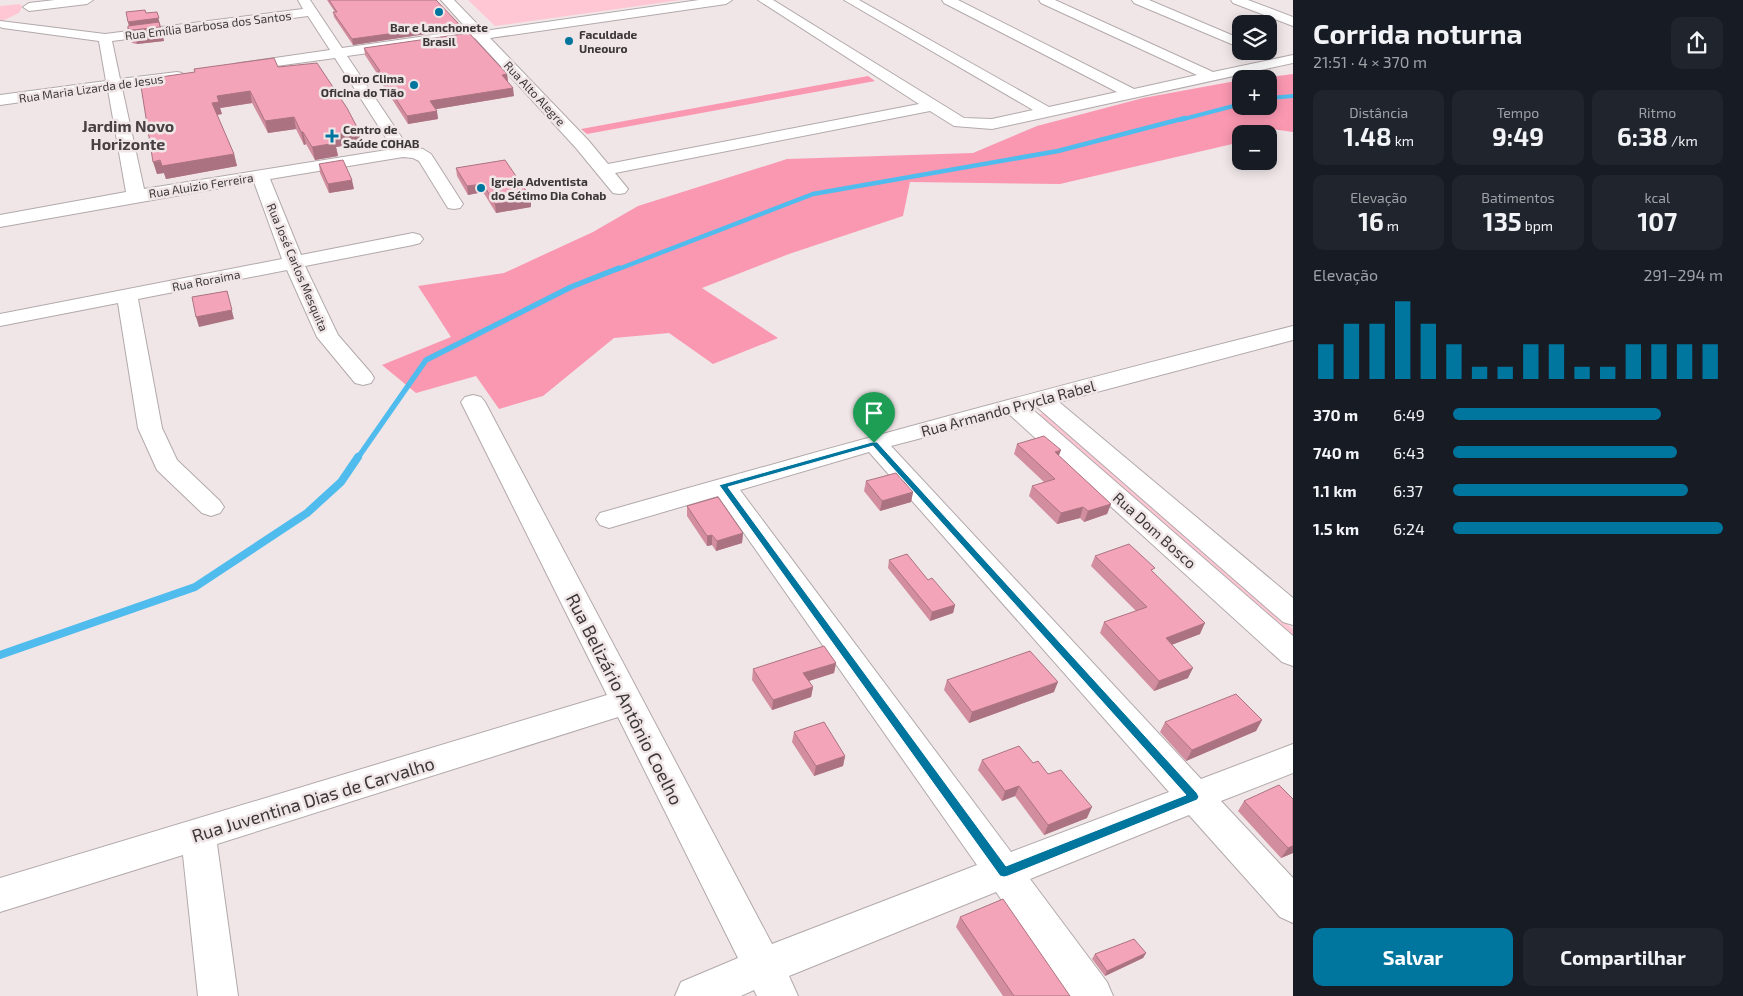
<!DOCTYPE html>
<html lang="pt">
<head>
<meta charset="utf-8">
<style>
	body { margin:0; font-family:"Exo 2",sans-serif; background:#20242c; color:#f1f3f6; height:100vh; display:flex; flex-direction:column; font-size:19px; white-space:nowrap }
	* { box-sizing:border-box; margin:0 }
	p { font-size:16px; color:#9ea1a6 }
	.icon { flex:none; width:28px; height:28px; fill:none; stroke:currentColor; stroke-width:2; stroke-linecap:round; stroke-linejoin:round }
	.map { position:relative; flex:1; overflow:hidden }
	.drawer { display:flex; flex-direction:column; background:#171b24; width:450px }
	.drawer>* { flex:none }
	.fabs { position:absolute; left:1232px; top:15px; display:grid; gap:10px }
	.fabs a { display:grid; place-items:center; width:45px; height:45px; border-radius:10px; background:#171b24; box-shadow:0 2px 12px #0003; font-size:25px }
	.pin { position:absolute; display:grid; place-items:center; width:42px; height:42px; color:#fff; margin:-51px -21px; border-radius:50% 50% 50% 0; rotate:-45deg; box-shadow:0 0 5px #0007 }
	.pin .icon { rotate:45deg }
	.round { display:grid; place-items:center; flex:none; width:52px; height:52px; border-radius:10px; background:#20242c }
	.headline { display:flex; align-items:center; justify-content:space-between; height:85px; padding:0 20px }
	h1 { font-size:28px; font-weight:700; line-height:38px }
	.figures { display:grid; grid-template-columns:repeat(3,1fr); gap:8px; height:85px; padding:5px 20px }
	.figures div { display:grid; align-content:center; border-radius:10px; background:#20242c; text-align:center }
	.figures b { font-size:25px; font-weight:700 }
	.figures small { font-size:14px; font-weight:400 }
	.figures p { font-size:14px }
	.chart { height:140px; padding:10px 20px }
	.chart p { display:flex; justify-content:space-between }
	.chart svg { width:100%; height:90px; margin-top:5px; stroke:#00759e; stroke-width:6 }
	.action { display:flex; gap:10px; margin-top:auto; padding:10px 20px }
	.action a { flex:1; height:58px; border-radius:10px; background:#00759e; color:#fff; font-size:20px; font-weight:700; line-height:58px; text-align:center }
	.action a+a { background:#20242c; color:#f1f3f6 }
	ul { padding:0 20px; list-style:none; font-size:16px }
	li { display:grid; grid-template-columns:80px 60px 1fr; align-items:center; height:38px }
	li i { height:12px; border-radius:6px; background:#00759e }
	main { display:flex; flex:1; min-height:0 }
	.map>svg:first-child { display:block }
	.green { fill:#ffc7d4 }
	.forest { fill:#fa97b1 }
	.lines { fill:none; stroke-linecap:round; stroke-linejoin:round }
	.stream-far3 { stroke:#50bbed; stroke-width:4 }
	.stream-far2 { stroke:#50bbed; stroke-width:4.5 }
	.stream-far1 { stroke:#50bbed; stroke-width:5.5 }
	.stream { stroke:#50bbed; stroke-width:8 }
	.minor-casing { stroke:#b2a9ab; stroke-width:2 }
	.minor { fill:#fff; fill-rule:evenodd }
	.wall { fill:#d28d9e }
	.shaded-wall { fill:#ab7381 }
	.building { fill:#f4a4b8; stroke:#ab7381 }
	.route { fill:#00759e; stroke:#fff; fill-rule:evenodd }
	.poi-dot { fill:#00759e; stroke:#f0e6e8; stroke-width:2 }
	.labels { text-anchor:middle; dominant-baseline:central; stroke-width:5; stroke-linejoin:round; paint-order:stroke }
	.far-street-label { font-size:12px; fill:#3c3838; stroke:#f0e6e8 }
	.far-poi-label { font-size:12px; font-weight:bold; fill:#3c3838; stroke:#f0e6e8; text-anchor:start }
	.street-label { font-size:15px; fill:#3c3838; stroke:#f0e6e8 }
	.far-district-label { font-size:16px; font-weight:bold; fill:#484042; stroke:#f0e6e8 }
	.near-street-label { font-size:18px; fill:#3c3838; stroke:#f0e6e8 }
</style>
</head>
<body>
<main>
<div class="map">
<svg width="1293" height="996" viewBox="0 0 1293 996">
	<rect width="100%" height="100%" fill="#f0e6e8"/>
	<path class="green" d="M468,0H681L495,26Z
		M20,4L22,7L19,13L0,22V6Z
		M1041,413L1048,415L1293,629V642L1039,417Z"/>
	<path class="forest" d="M1293,74V132L1257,127L1250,134H1241V142L1060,184L910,182L903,216L789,254L702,288L778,338L713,364L669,333L614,338L543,396L499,409L476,376L416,393L382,365L451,337L418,286L504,273L593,232L638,206L787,159L973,153L1037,126L1143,98L1241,80V106H1269V79H1253Z
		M868,76L875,81L587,134L581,129Z"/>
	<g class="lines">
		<path class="stream-far3" d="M1269,98L1293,96
			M1180,120L1241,104"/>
		<path class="stream-far2" d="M616,270L813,194L1058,151L1185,118"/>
		<path class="stream-far1" d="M357,459L426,360L571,287L619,268"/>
		<path class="stream" d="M0,655L195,587L307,513L341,482L358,457"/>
		<g class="minor-casing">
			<path id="minor" d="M55,0H93L87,4L29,11L23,7L29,3Z
				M298,0H310L342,48L468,30L441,0H454L484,31L699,0H732L726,4L490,38L588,140L608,164L919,104L758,0H773L964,118L992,119L1033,110L844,0H859L1049,107L1117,92L944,3L942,0H958L1134,89L1197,75L1041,3L1039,0H1055L1213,72L1293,55V63L992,129L954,126L930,111L615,173L628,189L625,193L619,194L613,193L576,148L475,38L347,56L408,147L423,149L431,154L463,204L460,208L454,209L448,208L419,161L413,158L403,157L270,179L301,255L413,233L420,235L423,239L420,243L413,245L305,266L338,335L371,373L374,378L371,383L363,385L355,383L317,337L287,270L138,299L162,428L177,460L220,501L224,507L220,513L211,516L202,513L157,470L138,428L118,303L0,326V314L282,259L254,182L0,227V215L126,192L108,90L0,105V95L106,81L99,41L3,28L0,27V21L105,34L303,9ZM308,16L330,50L240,63L235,64L233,67L235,70L240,71L335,58L393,149L144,189L122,88L177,80L182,79L184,76L182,73L177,72L120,79L112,41Z
				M1132,0H1149L1241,39V48L1134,3Z
				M1231,0H1248L1293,17V26L1233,3Z
				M1293,326V340L1059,402L1293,598V625L1283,622L1037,407L1032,409L1293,636V666L1282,662L1010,415L891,446L1201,779L1293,744V773L1221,801L1293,878V923L1280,917L1189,815L1030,879L1107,982L1113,996H1069L996,892L789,976L798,996H757L754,990L741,996H675L681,982L738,958L618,717L217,844L238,996H198L183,855L0,912V878L607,695L461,402L465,397L473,395L481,397L485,402L772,944L977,865L718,496L609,528L600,525L596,519L600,513C829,448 1061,384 1293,326ZM869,452L1169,792L1011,852L740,490Z"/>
		</g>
		<use href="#minor" class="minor"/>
	</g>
	<path class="wall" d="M327,0H436L459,29L353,45L334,17L333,12H335Z
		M146,13L161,25H160L164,41L137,44L132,43L128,29L129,26L128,22Z
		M364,48L507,74L508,82L514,96L436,109L438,119L408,124L379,79L378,75L365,55Z
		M278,67L359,131L361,143L336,147L338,156L315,160L306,144L304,145L296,129L268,133L252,103L220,108L222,114L217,115L234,154L237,166L166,179L164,173L157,174L140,80Z
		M319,164L354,189L329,193L320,173Z
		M456,168L531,207L496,213L483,192L468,195L457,176Z
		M1017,444L1059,456L1111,504L1107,514L1084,522L1080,518L1057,524L1029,496L1032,486L1044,482L1014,454Z
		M866,481L913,492L911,502L880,511L864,491Z
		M687,506L743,533L742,543L716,551L712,545L707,546L687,516Z
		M1095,556L1153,572L1200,634L1171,645L1188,678L1154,691L1100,633L1104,622L1136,611L1091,566Z
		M889,560L928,580L955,605L953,613L930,621L888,568Z
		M836,663L834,673L809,681L813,687L811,697L772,710L752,680L753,669Z
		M947,680L1054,692L969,723L944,690Z
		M1262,720L1256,731L1186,761L1160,732L1165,722Z
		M794,732L845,756L843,766L814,776L792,742Z
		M982,760L1033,763L1048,774L1087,818L1044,835L1015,796L1002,801L978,770Z
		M1293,799V853L1281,858L1238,811L1244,801Z
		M960,917L1070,996H1003L956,927Z
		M1146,953L1143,958L1105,976L1092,959L1095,954Z"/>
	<path class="shaded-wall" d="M157,12L164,41L137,44L133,30L130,29L128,22L147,19Z
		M459,24V29L353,45L352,39Z
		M507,74L508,82L502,75Z
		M513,88L514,96L431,110L430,101Z
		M250,91L252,103L220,108L222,114L215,115L212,103L217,96Z
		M437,111L438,119L408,124L407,116Z
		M294,117L296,129L268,133L265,121Z
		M359,131L361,143L336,147L338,156L315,160L312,147L332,135Z
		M301,132H303L306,144L304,145Z
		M234,154L237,166L166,179L164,173L157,174L153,162Z
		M352,180L354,189L329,193L328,184Z
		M483,184V192L468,195L467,186Z
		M531,198V207L496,213L495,204Z
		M227,291L234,319L199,327L196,317Z
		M1061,450L1057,461L1055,452Z
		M913,492L911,502L880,511L882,501Z
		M1111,504L1107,514L1084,522L1088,511Z
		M1083,507L1080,518L1057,524L1061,513Z
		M743,533L742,543L716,551L717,541Z
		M712,535V545L707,546V536Z
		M955,605L953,613L930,621L932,612Z
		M1205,623L1200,634L1161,649L1166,638Z
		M836,663L834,673L802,683L803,673Z
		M1193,668L1188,678L1154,691L1159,681Z
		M1058,682L1054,692L969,723L972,712Z
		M813,687L811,697L772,710L773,700Z
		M1262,720L1256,731L1186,761L1192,750Z
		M845,756L843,766L814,776L816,766Z
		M1019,786L1015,796L1002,801L1005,791Z
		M1092,807L1087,818L1044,835L1048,825Z
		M1293,846V853L1281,858L1288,848Z
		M1146,953L1143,958L1105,976L1107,971Z"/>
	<path class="building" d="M329,0H436L459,24L352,39L333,12H337Z
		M145,10L146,13L157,12L159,18L128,22L126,12Z
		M159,22L160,27L133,30L128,29V26Z
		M469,33L507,74L502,75L513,88L430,101L437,111L407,116L378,71H380L364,48Z
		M274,58L278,67L317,63L347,108L359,131L332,135L336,143L312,147L303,132H301L294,117L265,121L250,91L217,96L219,102L212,103L234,154L162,166L160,160L153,162L140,80L195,72L194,69Z
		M343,160L352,180L328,184L319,164Z
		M505,160L531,198L495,204L483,184L467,186L456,168Z
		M227,291L232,310L196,317L192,297Z
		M1044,436L1061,450L1055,452L1111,504L1088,511L1083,507L1061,513L1032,486L1055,479L1017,444Z
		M896,473L913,492L882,501L866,481Z
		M718,497L743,533L717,541L712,535L707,536L687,506Z
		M1129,544L1155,568L1151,570L1205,623L1166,638L1193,668L1159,681L1104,622L1147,607L1095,556Z
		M907,554L928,580L932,578L955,605L932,612L889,560Z
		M824,646L836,663L803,673L813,687L773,700L753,669Z
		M1030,651L1058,682L972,712L947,680Z
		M1236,694L1262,720L1192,750L1165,722Z
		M824,722L845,756L816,766L794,732Z
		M1019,746L1033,763L1038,761L1048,774L1061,770L1092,807L1048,825L1019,786L1005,791L982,760Z
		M1279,785L1293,799V846L1288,848L1244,801Z
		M1003,899L1070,996H1014L960,917Z
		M1134,939L1146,953L1107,971L1095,954Z"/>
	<path class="route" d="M872,442H877L1197,793L1199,797L1197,800L1008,876L1004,877L1000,876L719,485ZM873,446L1186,795L1006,866L728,487Z"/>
	<g class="poi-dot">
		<circle cx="439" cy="12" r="5"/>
		<circle cx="569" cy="41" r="5"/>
		<circle cx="414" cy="85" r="5"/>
		<path d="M329.5 128.5h5v5h5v5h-5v5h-5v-5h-5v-5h5z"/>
		<circle cx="481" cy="188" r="5"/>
	</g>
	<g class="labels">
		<g class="far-street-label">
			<text transform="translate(208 25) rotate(-7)">Rua Emília Barbosa dos Santos</text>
			<text transform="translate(91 88) rotate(-8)">Rua Maria Lizarda de Jesus</text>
			<text transform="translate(535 93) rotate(47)">Rua Alto Alegre</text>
			<text transform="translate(201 185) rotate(-9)">Rua Aluizio Ferreira</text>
			<text transform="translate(298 267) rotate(67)">Rua José Carlos Mesquita</text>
			<text transform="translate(206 280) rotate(-11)">Rua Roraima</text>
		</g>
		<g class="far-poi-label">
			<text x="439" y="27" text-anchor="middle">Bar e Lanchonete<tspan x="439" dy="14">Brasil</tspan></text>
			<text x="579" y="34">Faculdade<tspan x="579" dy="14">Uneouro</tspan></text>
			<text x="404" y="78" text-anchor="end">Ouro Clima<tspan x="404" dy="14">Oficina do Tião</tspan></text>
			<text x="343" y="129">Centro de<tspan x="343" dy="14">Saúde COHAB</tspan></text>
			<text x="491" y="181">Igreja Adventista<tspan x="491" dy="14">do Sétimo Dia Cohab</tspan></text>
		</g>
		<g class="street-label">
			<text transform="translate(1008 408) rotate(-15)">Rua Armando Prycla Rabel</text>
			<text transform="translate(1155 530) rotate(42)">Rua Dom Bosco</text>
		</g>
		<g class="far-district-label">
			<text x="128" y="125">Jardim Novo<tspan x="128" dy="18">Horizonte</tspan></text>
		</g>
		<g class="near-street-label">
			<text transform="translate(625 699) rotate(63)">Rua Belizário Antônio Coelho</text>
			<text transform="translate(313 799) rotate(-17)">Rua Juventina Dias de Carvalho</text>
		</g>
	</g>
</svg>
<div class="fabs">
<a><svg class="icon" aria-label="layers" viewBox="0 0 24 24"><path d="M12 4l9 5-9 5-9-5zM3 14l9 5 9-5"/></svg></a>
<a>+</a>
<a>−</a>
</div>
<div class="pin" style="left:874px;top:443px;background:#1e9e55"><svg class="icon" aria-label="arrive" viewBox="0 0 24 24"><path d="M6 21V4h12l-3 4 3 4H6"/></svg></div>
</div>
<section class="drawer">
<div class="headline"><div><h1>Corrida noturna</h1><p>21:51 · 4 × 370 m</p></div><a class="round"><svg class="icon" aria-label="share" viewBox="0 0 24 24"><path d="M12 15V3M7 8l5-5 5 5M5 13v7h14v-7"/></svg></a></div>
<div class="figures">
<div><p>Distância</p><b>1.48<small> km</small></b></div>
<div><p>Tempo</p><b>9:49</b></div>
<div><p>Ritmo</p><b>6:38<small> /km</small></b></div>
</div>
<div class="figures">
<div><p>Elevação</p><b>16<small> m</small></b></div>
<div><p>Batimentos</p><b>135<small> bpm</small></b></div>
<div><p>kcal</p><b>107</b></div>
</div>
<div class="chart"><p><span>Elevação</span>291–294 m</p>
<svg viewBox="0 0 160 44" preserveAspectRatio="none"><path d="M5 44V27M15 44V17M25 44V17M35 44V6M45 44V17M55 44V27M65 44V38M75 44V38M85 44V27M95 44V27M105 44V38M115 44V38M125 44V27M135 44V27M145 44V27M155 44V27"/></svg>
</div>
<ul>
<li><b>370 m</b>6:49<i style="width:77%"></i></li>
<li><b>740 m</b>6:43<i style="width:83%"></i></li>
<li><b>1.1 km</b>6:37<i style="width:87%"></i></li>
<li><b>1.5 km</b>6:24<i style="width:100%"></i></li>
</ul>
<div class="action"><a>Salvar</a><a>Compartilhar</a></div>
</section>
</main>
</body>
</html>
